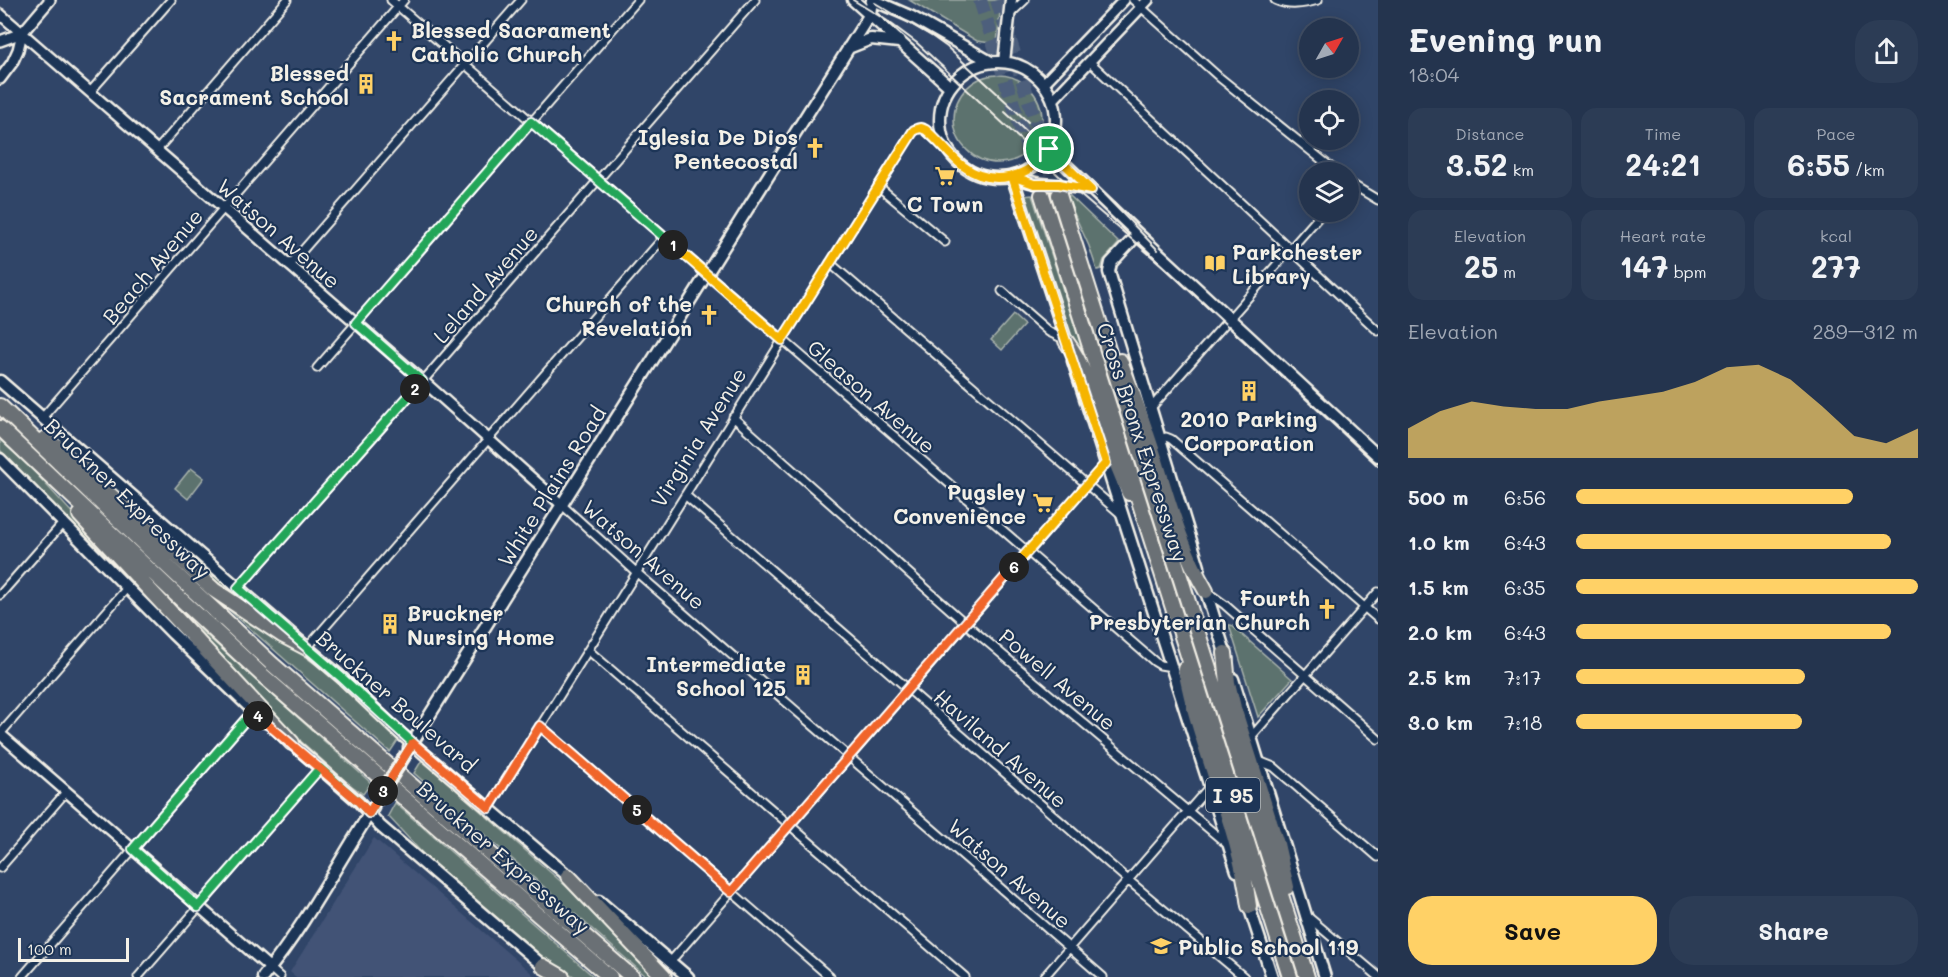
<!DOCTYPE html>
<html lang="en">
<head>
<meta charset="utf-8">
<style>
	body { margin:0; font-family:Mali,sans-serif; background:#2c3c55; color:#f1f3f6; height:100vh; display:flex; flex-direction:column; font-size:22px; white-space:nowrap }
	* { box-sizing:border-box; margin:0 }
	p { font-size:20px; color:#a3aab6 }
	.icon { flex:none; width:33px; height:33px; fill:none; stroke:currentColor; stroke-width:2; stroke-linecap:round; stroke-linejoin:round }
	.map { position:relative; flex:1; overflow:hidden }
	.side { display:flex; flex-direction:column; background:#24344e; width:570px }
	.side>* { flex:none }
	.needle { width:39px; rotate:51deg }
	.tools { position:absolute; left:1299px; top:18px; display:grid; gap:12px }
	.tools a { display:grid; place-items:center; width:60px; height:60px; border-radius:50%; background:#24344e; box-shadow:0 3px 15px #0003,0 0 0 2px #414f66; font-size:30px }
	.scale { position:absolute; left:18px; bottom:15px; width:111px; box-sizing:border-box; padding-left:6px; border:3px solid #f4f1e8; border-top:0; font-size:16px; line-height:21px; white-space:nowrap; color:#f4f1e8; -webkit-text-stroke:4px #1d3557; paint-order:stroke }
	.pin { position:absolute; display:grid; place-items:center; width:51px; height:51px; color:#fff; margin:-26px; border:3px solid #fff; border-radius:50%; box-shadow:0 2px 6px #0007 }
	.km { position:absolute; width:30px; height:30px; margin:-15px; border-radius:50%; background:#222; color:#fff; font-size:16px; line-height:30px; text-align:center }
	.round { display:grid; place-items:center; flex:none; width:63px; height:63px; border-radius:24px; background:#2c3c55 }
	.summary { display:flex; align-items:center; justify-content:space-between; height:102px; padding:0 30px }
	h1 { font-size:33px; font-weight:700; line-height:45px }
	.metrics { display:grid; grid-template-columns:repeat(3,1fr); gap:9px; height:102px; padding:6px 30px }
	.metrics div { display:grid; align-content:center; border-radius:15px; background:#2c3c55; text-align:center }
	.metrics b { font-size:30px; font-weight:700 }
	.metrics small { font-size:16px; font-weight:400 }
	.metrics p { font-size:16px }
	.chart { height:168px; padding:12px 30px }
	.chart p { display:flex; justify-content:space-between }
	.chart svg { width:100%; height:108px; margin-top:6px; fill:#ffd166; opacity:.7 }
	.primary-button { display:flex; gap:12px; margin-top:auto; padding:12px 30px }
	.primary-button a { flex:1; height:69px; border-radius:24px; background:#ffd166; color:#111; font-size:24px; font-weight:700; line-height:69px; text-align:center }
	.primary-button a+a { background:#2c3c55; color:#f1f3f6 }
	ul { padding:0 30px; list-style:none; font-size:20px }
	li { display:grid; grid-template-columns:96px 72px 1fr; align-items:center; height:45px }
	li i { height:15px; border-radius:8px; background:#ffd166 }
	main { display:flex; flex:1; min-height:0 }
	.map>svg:first-child { display:block }
	.built { fill:#425376 }
	.green { fill:#5c726e; stroke:#a8b2ab; stroke-width:1.5 }
	.lines { fill:none; stroke-linecap:round; stroke-linejoin:round }
	.motorway-tunnel { stroke:#4d5f7b; stroke-width:14; stroke-dasharray:14 7; stroke-linecap:butt }
	.minor-casing { stroke:#f4f1e8; stroke-width:11 }
	.tertiary-casing { stroke:#f4f1e8; stroke-width:14 }
	.secondary-casing { stroke:#f4f1e8; stroke-width:15 }
	.motorway-casing { stroke:#f4f1e8; stroke-width:18 }
	.minor { stroke:#1d3557; stroke-width:7 }
	.tertiary { stroke:#1d3557; stroke-width:9 }
	.secondary { stroke:#1d3557; stroke-width:10 }
	.motorway { stroke:#6b7074; stroke-width:14 }
	.rail { stroke:#f4f1e8; stroke-width:2 }
	.secondary-bridge-casing { stroke:#f4f1e8; stroke-width:15; stroke-linecap:butt }
	.secondary-bridge { stroke:#1d3557; stroke-width:10 }
	.split-1-casing { stroke:#fff; stroke-width:12 }
	.split-2-casing { stroke:#fff; stroke-width:12 }
	.split-3-casing { stroke:#fff; stroke-width:12 }
	.split-4-casing { stroke:#fff; stroke-width:12 }
	.split-5-casing { stroke:#fff; stroke-width:12 }
	.split-6-casing { stroke:#fff; stroke-width:12 }
	.split-7-casing { stroke:#fff; stroke-width:12 }
	.split-1 { stroke:#f5b400; stroke-width:8 }
	.split-2 { stroke:#22a559; stroke-width:8 }
	.split-3 { stroke:#22a559; stroke-width:8 }
	.split-4 { stroke:#22a559; stroke-width:8 }
	.split-5 { stroke:#f0652b; stroke-width:8 }
	.split-6 { stroke:#f0652b; stroke-width:8 }
	.split-7 { stroke:#f5b400; stroke-width:8 }
	.labels { text-anchor:middle; dominant-baseline:central; stroke-width:4.5; stroke-linejoin:round; paint-order:stroke }
	.shield { fill:#1d3557; stroke:#b4b9bc; stroke-width:1.5 }
	.shield-label { font-size:20px; font-weight:bold; fill:#f4f1e8 }
	.poi-label { font-size:21px; font-weight:bold; fill:#f4f1e8; stroke:#1d3557; text-anchor:end }
	.street-label { font-size:21px; fill:#f4f1e8; stroke:#1d3557 }
</style>
</head>
<body>
<main>
<div class="map">
<svg width="1378" height="977" viewBox="0 0 1378 977">
	<rect width="100%" height="100%" fill="#304568"/>
	<filter id="ink" filterUnits="userSpaceOnUse"><feTurbulence type="fractalNoise" baseFrequency=".0167" numOctaves="2"/><feDisplacementMap in="SourceGraphic" scale="12" xChannelSelector="R" yChannelSelector="G"/><feConvolveMatrix kernelMatrix="1 2 1 2 8 2 1 2 1" color-interpolation-filters="sRGB"/></filter>
	<g filter="url(#ink)">
		<path class="built" d="M374,838L536,977H296L290,972Z"/>
		<path class="green" d="M909,0H1001L997,44L977,41Z
			M954 119a44 44 0 1 1 88 0a44 44 0 1 1-88 0Z
			M1032,195L1088,367L1066,329L1024,196Z
			M1066,196H1070L1119,243L1104,260L1101,269L1097,270L1089,246Z
			M1013,315L1024,325L1002,350L991,340Z
			M47,427L252,606L249,609L208,583L44,429Z
			M0,440L29,466L204,656L203,658L0,450Z
			M191,468L204,478L188,499L175,488Z
			M231,608C267,632 305,654 338,681C360,699 379,720 398,740L390,752L229,610Z
			M188,619L371,783L363,794L348,783L261,706L185,621Z
			M1229,625H1231L1292,679L1258,717Z
			M422,760L574,893L658,977H647L414,773Z
			M395,803L594,977H575L544,958L424,855L388,816Z"/>
		<g class="lines">
			<path class="motorway-tunnel" d="M980,0L1042,195
				M997,0L1059,195"/>
			<g class="minor-casing">
				<path id="minor" d="M391,0L1155,662L1160,665L1172,667
					M1133,0L1219,77L1337,172
					M1275,0C1290,7 1303,4 1318,0
					M1009,15L1025,0
					M1090,62L1378,331
					M90,92L171,0
					M157,150L287,0
					M1348,182L1378,200
					M878,186L945,242
					M830,263L1121,514
					M289,266L521,0
					M1002,291L1049,332L1066,340
					M317,368L638,0
					M1150,409L1323,212
					M733,417L965,623L1228,845
					M42,418L404,0
					M1160,439L1166,437L1171,439L1378,619
					M685,495L1128,880L1244,977
					M562,505L636,572L1103,977
					M238,588L430,373L755,0
					M1207,592L1225,605L1378,739
					M0,595L64,522
					M307,648L664,237
					M588,650L965,977
					M540,726L830,977
					M0,734L127,588
					M1251,737L1378,592
					M1259,761L1274,767L1378,857
					M489,808L912,133L918,128H923L953,156
					M0,868L66,792
					M1307,916L1378,976
					M670,962L1106,463
					M270,968L280,977
					M22,977L253,711
					M138,977L320,768
					M1044,977L1209,787"/>
			</g>
			<g class="tertiary-casing">
				<path id="tertiary" d="M0,14L422,380L562,505
					M0,41L22,33
					M0,79L12,63L18,50L22,33L50,0
					M1044,83L1124,0
					M1053,100L1148,0
					M0,734L270,968"/>
			</g>
			<g class="secondary-casing">
				<path id="secondary" d="M853,0L950,87
					M873,0L912,17L991,62
					M848,48L871,39L899,42
					M940 120a58 58 0 1 1 116 0a58 58 0 1 1-116 0Z
					M1004,62L1011,0
					M1049,149L1138,234L1378,456
					M1012,176L1068,346
					M1013,176C1038,188 1065,183 1091,190
					M1138,234L1111,263L1109,272L1199,567
					M1073,361L1237,871
					M0,381L342,678L401,734L573,880
					M0,459L173,634L265,722
					M1204,585L1227,659
					M1233,679L1325,977
					M287,739L359,802L380,826L549,971
					M409,748L870,14L872,0
					M1247,900L1272,977
					M599,901L688,977
					M263,977C305,926 337,864 373,808"/>
			</g>
			<g class="motorway-casing">
				<path id="motorway" d="M1042,195L1290,977
					M1059,195L1307,977
					M1066,341C1086,368 1094,400 1105,432C1112,453 1120,473 1129,493
					M1120,361C1133,394 1145,427 1156,461C1170,506 1182,550 1206,591
					M0,406L152,552L272,664L632,977
					M0,428L171,590L261,674L610,977
					M44,439L59,448L214,590L282,635L307,648
					M80,515L292,743
					M1225,653L1228,683L1234,708L1277,844L1287,887
					M1185,669C1200,750 1239,825 1249,906
					M568,876L664,977
					M543,966L562,977"/>
			</g>
			<use href="#minor" class="minor"/>
			<use href="#tertiary" class="tertiary"/>
			<use href="#secondary" class="secondary"/>
			<use href="#motorway" class="motorway"/>
			<path class="rail" d="M853,0L886,20L917,43L1071,187L1164,267L1378,466
				M875,3L933,37L947,47L1028,122
				M1005,112L1095,196
				M1091,181L1158,250"/>
			<g class="secondary-bridge-casing">
				<path id="secondary-bridge" d="M376,802L406,754"/>
			</g>
			<use href="#secondary-bridge" class="secondary-bridge"/>
		</g>
	</g>
	<g class="lines" filter="url(#ink)">
		<g class="split-1-casing">
			<path id="split-1" d="M673,245L782,340L914,130L921,128L926,130C939,141 950,156 963,166C992,188 1030,178 1049,149"/>
		</g>
		<g class="split-2-casing">
			<path id="split-2" d="M415,389L422,381L356,323L531,122L673,245"/>
		</g>
		<g class="split-3-casing">
			<path id="split-3" d="M383,791L413,743L342,678L238,588L415,389"/>
		</g>
		<g class="split-4-casing">
			<path id="split-4" d="M258,716L253,711L133,849L198,907L320,768L359,802L369,813L383,791"/>
		</g>
		<g class="split-5-casing">
			<path id="split-5" d="M258,716L359,802L369,813L413,743L489,808L540,726L637,810"/>
		</g>
		<g class="split-6-casing">
			<path id="split-6" d="M637,810L731,892L1014,567"/>
		</g>
		<g class="split-7-casing">
			<path id="split-7" d="M1014,567L1106,463L1012,176L1034,184H1059L1091,190L1049,149"/>
		</g>
		<use href="#split-1" class="split-1"/>
		<use href="#split-2" class="split-2"/>
		<use href="#split-3" class="split-3"/>
		<use href="#split-4" class="split-4"/>
		<use href="#split-5" class="split-5"/>
		<use href="#split-6" class="split-6"/>
		<use href="#split-7" class="split-7"/>
	</g>
	<defs>
		<g id="church-bare" transform="scale(1.62)"><path d="M-1.2-6h2.4v3.5h3.3v2.4h-3.3V6h-2.4V-.1h-3.3v-2.4h3.3Z" fill="#ffd166" stroke="#1d3557" stroke-width="2.5" paint-order="stroke"/></g>
		<g id="building-bare" transform="scale(1.62)"><path d="M-4-6H4V6H1V3H-1V6H-4ZM-2.5-4.3h1.7v1.8h-1.7ZM.8-4.3h1.7v1.8H.8ZM-2.5-1h1.7V.8h-1.7ZM.8-1h1.7V.8H.8Z" fill="#ffd166" stroke="#1d3557" stroke-width="2.5" paint-order="stroke"/></g>
		<g id="supermarket-bare" transform="scale(1.62)"><path d="M-6-5.5h2.5l.6 2H6L4.5 2H-2.5L-4.4-4H-6ZM-1.5 3.2a1.3 1.3 0 1 0 .1 0ZM3 3.2a1.3 1.3 0 1 0 .1 0Z" fill="#ffd166" stroke="#1d3557" stroke-width="2.5" paint-order="stroke"/></g>
		<g id="library-bare" transform="scale(1.62)"><path d="M-6-4Q-3-5.5-.7-3.5V5Q-3 3-6 4ZM6-4Q3-5.5 .7-3.5V5Q3 3 6 4Z" fill="#ffd166" stroke="#1d3557" stroke-width="2.5" paint-order="stroke"/></g>
		<g id="school-bare" transform="scale(1.62)"><path d="M0-5L7-2L0 1L-7-2ZM-4 1L0 2.5L4 1V4Q0 6-4 4Z" fill="#ffd166" stroke="#1d3557" stroke-width="2.5" paint-order="stroke"/></g>
	</defs>
	<g fill-rule="evenodd">
		<use href="#church-bare" x="394" y="41"/>
		<use href="#building-bare" x="366" y="84"/>
		<use href="#church-bare" x="815" y="148"/>
		<use href="#supermarket-bare" x="945" y="176"/>
		<use href="#library-bare" x="1215" y="263"/>
		<use href="#church-bare" x="709" y="315"/>
		<use href="#building-bare" x="1249" y="391"/>
		<use href="#supermarket-bare" x="1043" y="503"/>
		<use href="#church-bare" x="1327" y="609"/>
		<use href="#building-bare" x="390" y="624"/>
		<use href="#building-bare" x="803" y="675"/>
		<use href="#school-bare" x="1161" y="946"/>
	</g>
	<g class="labels">
		<rect class="shield" x="1206" y="778" width="54" height="34" rx="4.5"/>
		<g class="shield-label">
			<text x="1233" y="795">I 95</text>
		</g>
		<g class="poi-label">
			<text x="411" y="29" text-anchor="start">Blessed Sacrament<tspan x="411" dy="24">Catholic Church</tspan></text>
			<text x="349" y="72">Blessed<tspan x="349" dy="24">Sacrament School</tspan></text>
			<text x="798" y="136">Iglesia De Dios<tspan x="798" dy="24">Pentecostal</tspan></text>
			<text x="945" y="203" text-anchor="middle">C Town</text>
			<text x="1232" y="251" text-anchor="start">Parkchester<tspan x="1232" dy="24">Library</tspan></text>
			<text x="692" y="303">Church of the<tspan x="692" dy="24">Revelation</tspan></text>
			<text x="1249" y="418" text-anchor="middle">2010 Parking<tspan x="1249" dy="24">Corporation</tspan></text>
			<text x="1026" y="491">Pugsley<tspan x="1026" dy="24">Convenience</tspan></text>
			<text x="1310" y="597">Fourth<tspan x="1310" dy="24">Presbyterian Church</tspan></text>
			<text x="407" y="612" text-anchor="start">Bruckner<tspan x="407" dy="24">Nursing Home</tspan></text>
			<text x="786" y="663">Intermediate<tspan x="786" dy="24">School 125</tspan></text>
			<text x="1178" y="946" text-anchor="start">Public School 119</text>
		</g>
		<g class="street-label">
			<text transform="translate(279 233) rotate(41)">Watson Avenue</text>
			<text transform="translate(152 266) rotate(-50)">Beach Avenue</text>
			<text transform="translate(485 284) rotate(-49)">Leland Avenue</text>
			<text transform="translate(872 396) rotate(41)">Gleason Avenue</text>
			<text transform="translate(698 437) rotate(-58)">Virginia Avenue</text>
			<text transform="translate(1143 442) rotate(72)">Cross Bronx Expressway</text>
			<text transform="translate(551 486) rotate(-58)">White Plains Road</text>
			<text transform="translate(128 498) rotate(44)">Bruckner Expressway</text>
			<text transform="translate(644 554) rotate(41)">Watson Avenue</text>
			<text transform="translate(1058 679) rotate(40)">Powell Avenue</text>
			<text transform="translate(397 701) rotate(41)">Bruckner Boulevard</text>
			<text transform="translate(1001 748) rotate(41)">Haviland Avenue</text>
			<text transform="translate(504 857) rotate(41)">Bruckner Expressway</text>
			<text transform="translate(1010 873) rotate(41)">Watson Avenue</text>
		</g>
	</g>
</svg>
<div class="tools">
<a><svg class="needle" viewBox="-14 -14 28 28"><path d="M0-13l5 13h-10z" fill="#e53935"/><path d="M0 13l5-13h-10z" fill="#a3aab6"/></svg></a>
<a><svg class="icon" aria-label="locate" viewBox="0 0 24 24"><circle cx="12" cy="12" r="6"/><path d="M12 2v4M12 18v4M2 12h4M18 12h4"/></svg></a>
<a><svg class="icon" aria-label="layers" viewBox="0 0 24 24"><path d="M12 4l9 5-9 5-9-5zM3 14l9 5 9-5"/></svg></a>
</div>
<div class="scale">100 m</div>
<div class="pin" style="left:1049px;top:149px;background:#1e9e55"><svg class="icon" aria-label="arrive" viewBox="0 0 24 24"><path d="M6 21V4h12l-3 4 3 4H6"/></svg></div>
<b class="km" style="left:673px;top:245px">1</b>
<b class="km" style="left:415px;top:389px">2</b>
<b class="km" style="left:383px;top:791px">3</b>
<b class="km" style="left:258px;top:716px">4</b>
<b class="km" style="left:637px;top:810px">5</b>
<b class="km" style="left:1014px;top:567px">6</b>
</div>
<section class="side">
<div class="summary"><div><h1>Evening run</h1><p>18:04</p></div><a class="round"><svg class="icon" aria-label="share" viewBox="0 0 24 24"><path d="M12 15V3M7 8l5-5 5 5M5 13v7h14v-7"/></svg></a></div>
<div class="metrics">
<div><p>Distance</p><b>3.52<small> km</small></b></div>
<div><p>Time</p><b>24:21</b></div>
<div><p>Pace</p><b>6:55<small> /km</small></b></div>
</div>
<div class="metrics">
<div><p>Elevation</p><b>25<small> m</small></b></div>
<div><p>Heart rate</p><b>147<small> bpm</small></b></div>
<div><p>kcal</p><b>277</b></div>
</div>
<div class="chart"><p><span>Elevation</span>289–312 m</p>
<svg viewBox="0 0 160 44" preserveAspectRatio="none"><path d="M0 44V32L10 25L20 21L30 23L40 24L50 24L60 21L70 19L80 17L90 13L100 7L110 6L120 12L130 23L140 35L150 38L160 32V44z"/></svg>
</div>
<ul>
<li><b>500 m</b>6:56<i style="width:81%"></i></li>
<li><b>1.0 km</b>6:43<i style="width:92%"></i></li>
<li><b>1.5 km</b>6:35<i style="width:100%"></i></li>
<li><b>2.0 km</b>6:43<i style="width:92%"></i></li>
<li><b>2.5 km</b>7:17<i style="width:67%"></i></li>
<li><b>3.0 km</b>7:18<i style="width:66%"></i></li>
</ul>
<div class="primary-button"><a>Save</a><a>Share</a></div>
</section>
</main>
</body>
</html>
